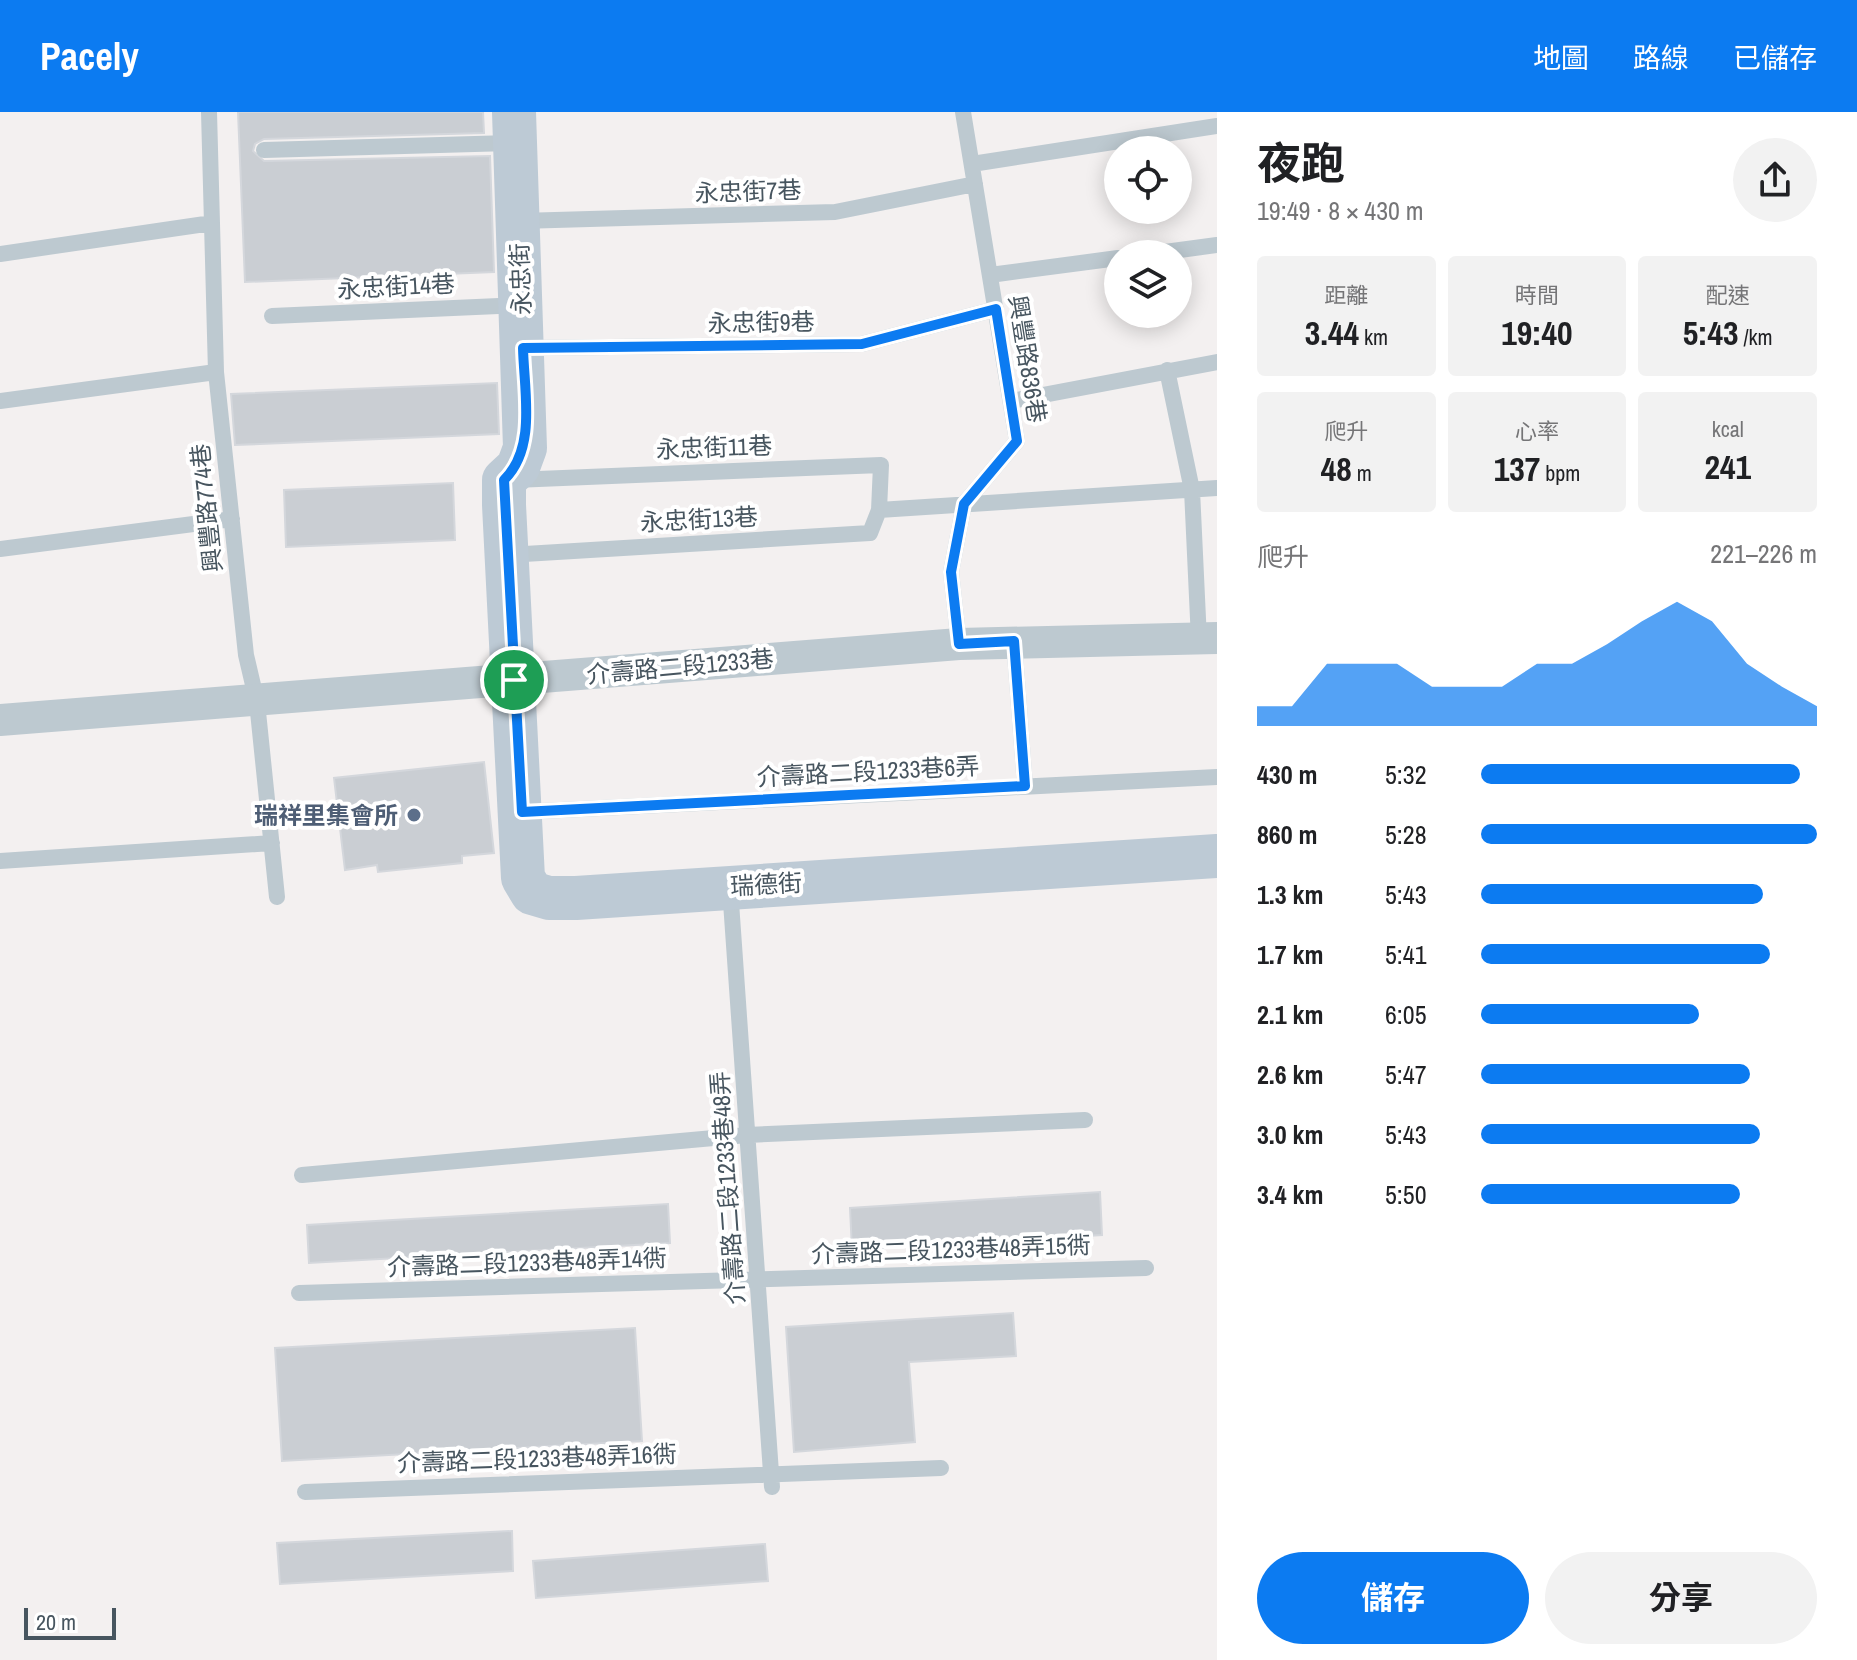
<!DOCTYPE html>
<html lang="zh-TW">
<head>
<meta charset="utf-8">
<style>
	body { margin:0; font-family:"Archivo Narrow","Noto Sans TC",sans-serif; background:#f2f2f2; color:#202124; height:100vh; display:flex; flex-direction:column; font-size:30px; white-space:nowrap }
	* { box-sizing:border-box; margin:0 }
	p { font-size:26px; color:#757577 }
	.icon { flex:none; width:44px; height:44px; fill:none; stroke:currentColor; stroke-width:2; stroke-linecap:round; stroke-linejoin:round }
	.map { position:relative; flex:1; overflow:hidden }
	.side { display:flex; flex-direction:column; background:#fff; width:640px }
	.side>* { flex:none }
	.controls { position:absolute; left:1104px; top:24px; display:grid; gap:16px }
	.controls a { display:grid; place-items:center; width:88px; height:88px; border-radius:50%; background:#fff; box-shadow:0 4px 20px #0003; font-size:40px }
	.scale { position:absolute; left:24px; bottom:20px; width:92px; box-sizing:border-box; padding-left:8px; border:4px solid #47555f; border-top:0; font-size:22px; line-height:28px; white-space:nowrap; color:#47555f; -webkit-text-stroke:6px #fff; paint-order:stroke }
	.pin { position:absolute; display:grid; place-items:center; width:68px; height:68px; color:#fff; margin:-34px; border:4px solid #fff; border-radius:50%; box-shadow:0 2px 8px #0007 }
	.round { display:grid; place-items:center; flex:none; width:84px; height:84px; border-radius:42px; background:#f2f2f2 }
	.head { display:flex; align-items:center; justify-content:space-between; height:136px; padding:0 40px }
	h1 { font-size:44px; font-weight:700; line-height:60px }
	.stats { display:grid; grid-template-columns:repeat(3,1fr); gap:12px; height:136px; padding:8px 40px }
	.stats div { display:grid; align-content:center; border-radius:8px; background:#f2f2f2; text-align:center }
	.stats b { font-size:34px; font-weight:700 }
	.stats small { font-size:22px; font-weight:400 }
	.stats p { font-size:22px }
	.chart { height:224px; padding:16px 40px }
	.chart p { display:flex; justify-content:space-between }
	.chart svg { width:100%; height:144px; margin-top:8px; fill:#0c7bf1; opacity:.7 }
	.button { display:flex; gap:16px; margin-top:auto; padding:16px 40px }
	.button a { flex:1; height:92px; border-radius:48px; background:#0c7bf1; color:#fff; font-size:32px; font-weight:700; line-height:92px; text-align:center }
	.button a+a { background:#f2f2f2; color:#202124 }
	ul { padding:0 40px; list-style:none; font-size:26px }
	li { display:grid; grid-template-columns:128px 96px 1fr; align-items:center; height:60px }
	li i { height:20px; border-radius:10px; background:#0c7bf1 }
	header { display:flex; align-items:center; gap:48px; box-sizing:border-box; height:112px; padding:0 40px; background:#0c7bf1; color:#fff }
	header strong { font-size:38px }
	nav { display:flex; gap:44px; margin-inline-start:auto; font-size:28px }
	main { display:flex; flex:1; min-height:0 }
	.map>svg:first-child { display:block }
	.building { fill:#caced3; stroke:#d4d7dc; stroke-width:2 }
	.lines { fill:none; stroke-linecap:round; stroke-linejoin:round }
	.lane { stroke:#bdc9d0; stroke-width:16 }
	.street { stroke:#bdc9d0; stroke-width:32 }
	.secondary { stroke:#bdcad5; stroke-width:44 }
	.route-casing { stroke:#fff; stroke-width:16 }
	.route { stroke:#0c7bf1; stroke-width:10 }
	.service-dot { fill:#5c6f8a; stroke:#fff; stroke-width:3 }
	.labels { text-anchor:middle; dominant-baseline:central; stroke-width:8; stroke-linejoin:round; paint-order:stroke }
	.street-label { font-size:24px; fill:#47555f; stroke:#fff }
	.service-label { font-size:24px; font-weight:bold; fill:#4e5e75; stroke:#fff; text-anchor:end }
</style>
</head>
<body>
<header>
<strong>Pacely</strong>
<nav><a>地圖</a><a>路線</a><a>已儲存</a></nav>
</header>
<main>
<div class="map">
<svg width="1217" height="1548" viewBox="0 0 1217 1548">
	<rect width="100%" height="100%" fill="#f3f0f0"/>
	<path class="building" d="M238,0H483L484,21L264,27L255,32L253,39L264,49L490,44L494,160L245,170Z
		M497,271L499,322L235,333L231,282Z
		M453,371L455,428L286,435L284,378Z
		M484,650L494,741L462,744V751L378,760L377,753L345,758L334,666Z
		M1100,1080L1102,1123L852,1138L850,1096Z
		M668,1092L670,1131L309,1151L307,1113Z
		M1013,1201L1016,1244L909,1250L915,1330L794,1340L786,1215Z
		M635,1216L642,1329L282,1349L275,1236Z
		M512,1419L513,1459L280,1472L277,1431Z
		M765,1432L768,1469L536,1486L533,1449Z"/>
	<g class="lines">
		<path class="lane" d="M209,0L216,260L246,543L257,590L277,785
			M264,38L514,31
			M972,52L1217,14
			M520,109L835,100L975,72
			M0,142L212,111
			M1150,142L1217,133
			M990,163L1118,146
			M272,204L520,193
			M524,236L862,232L996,197
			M1167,258L1192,378L1199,528
			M0,289L216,260
			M1011,289L1217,250
			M879,398L1217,376
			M0,437L232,407
			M507,443L870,421L879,398L881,353L514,368
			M1014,529L1025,674
			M959,532L951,460L964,392L1017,329L963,0
			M522,700L1217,665
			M0,749L272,731
			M730,776L772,1375
			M302,1063L747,1023L1085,1008
			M299,1181L1146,1156
			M305,1380L941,1356"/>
		<path class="street" d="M0,608L959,532L1217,526"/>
		<path class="secondary" d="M514,0L525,336L518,355L504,368V393L523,766L532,781L549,786H576L1217,744"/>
	</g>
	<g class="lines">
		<g class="route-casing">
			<path id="route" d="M996,197L1017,329L964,392L951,460L959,532L1014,529L1025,674L522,700L504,368C537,336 524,279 523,236L862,232Z"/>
		</g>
		<use href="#route" class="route"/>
	</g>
	<circle class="service-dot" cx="414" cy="703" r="8"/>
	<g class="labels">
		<g class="street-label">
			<text transform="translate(748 79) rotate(-2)">永忠街7巷</text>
			<text transform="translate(520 167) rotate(-92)">永忠街</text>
			<text transform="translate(396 174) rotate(-3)">永忠街14巷</text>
			<text transform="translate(761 210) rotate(-1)">永忠街9巷</text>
			<text transform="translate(1028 247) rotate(81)">興豐路836巷</text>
			<text transform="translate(714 335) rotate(-2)">永忠街11巷</text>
			<text transform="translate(206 396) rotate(-96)">興豐路774巷</text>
			<text transform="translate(699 407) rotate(-3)">永忠街13巷</text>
			<text transform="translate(680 554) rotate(-5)">介壽路二段1233巷</text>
			<text transform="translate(868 659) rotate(-3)">介壽路二段1233巷6弄</text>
			<text transform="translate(766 772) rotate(-3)">瑞德街</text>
			<text transform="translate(727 1076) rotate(-94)">介壽路二段1233巷48弄</text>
			<text transform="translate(951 1137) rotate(-2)">介壽路二段1233巷48弄15衖</text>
			<text transform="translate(527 1150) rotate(-2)">介壽路二段1233巷48弄14衖</text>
			<text transform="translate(537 1346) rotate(-2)">介壽路二段1233巷48弄16衖</text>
		</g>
		<g class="service-label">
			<text x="398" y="703">瑞祥里集會所</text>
		</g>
	</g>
</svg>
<div class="controls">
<a><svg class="icon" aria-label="locate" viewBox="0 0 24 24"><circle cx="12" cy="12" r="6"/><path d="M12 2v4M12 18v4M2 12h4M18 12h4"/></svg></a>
<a><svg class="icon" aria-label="layers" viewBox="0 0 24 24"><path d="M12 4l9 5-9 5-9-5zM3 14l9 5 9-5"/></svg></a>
</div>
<div class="scale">20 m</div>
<div class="pin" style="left:514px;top:568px;background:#1e9e55"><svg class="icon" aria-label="arrive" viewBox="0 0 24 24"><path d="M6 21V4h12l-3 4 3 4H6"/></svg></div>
</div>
<section class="side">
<div class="head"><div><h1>夜跑</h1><p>19:49 · 8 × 430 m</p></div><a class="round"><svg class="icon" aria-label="share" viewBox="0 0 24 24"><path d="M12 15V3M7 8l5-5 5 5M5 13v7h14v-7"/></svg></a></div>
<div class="stats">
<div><p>距離</p><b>3.44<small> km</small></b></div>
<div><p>時間</p><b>19:40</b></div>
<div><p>配速</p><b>5:43<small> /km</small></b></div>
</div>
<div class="stats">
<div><p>爬升</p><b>48<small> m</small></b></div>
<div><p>心率</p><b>137<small> bpm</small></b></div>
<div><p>kcal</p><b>241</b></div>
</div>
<div class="chart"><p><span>爬升</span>221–226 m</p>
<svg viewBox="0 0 160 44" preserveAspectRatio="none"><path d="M0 44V38L10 38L20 25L30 25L40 25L50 32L60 32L70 32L80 25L90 25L100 19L110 12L120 6L130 12L140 25L150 32L160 38V44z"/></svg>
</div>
<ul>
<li><b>430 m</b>5:32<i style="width:95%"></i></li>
<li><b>860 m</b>5:28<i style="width:100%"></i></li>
<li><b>1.3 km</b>5:43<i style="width:84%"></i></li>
<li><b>1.7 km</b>5:41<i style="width:86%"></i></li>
<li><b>2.1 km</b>6:05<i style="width:65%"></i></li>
<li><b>2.6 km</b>5:47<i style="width:80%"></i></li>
<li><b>3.0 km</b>5:43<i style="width:83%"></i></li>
<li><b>3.4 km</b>5:50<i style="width:77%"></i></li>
</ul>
<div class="button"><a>儲存</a><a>分享</a></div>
</section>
</main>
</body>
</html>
